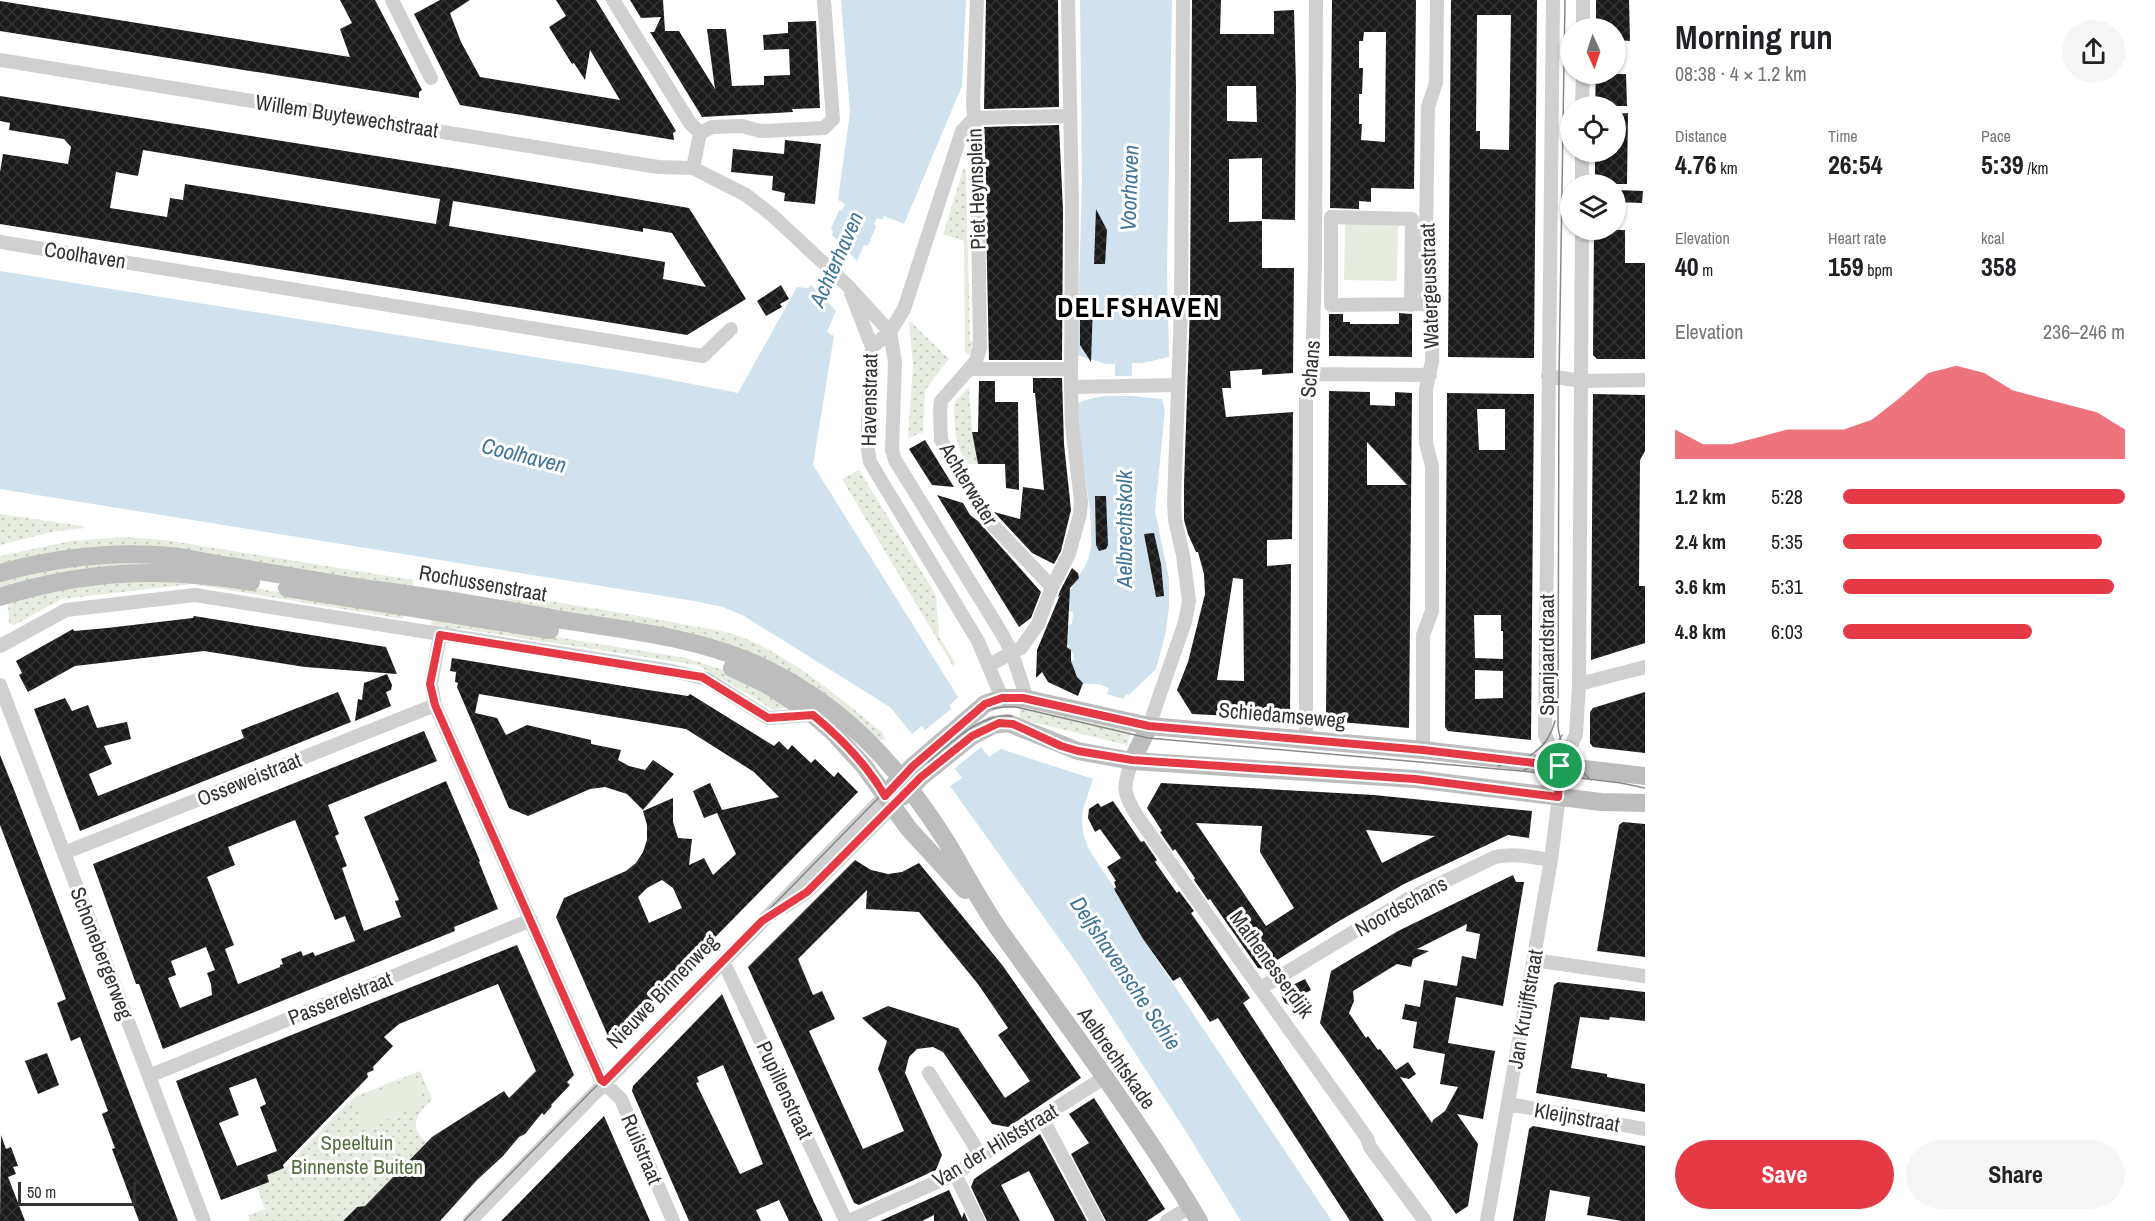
<!DOCTYPE html>
<html lang="en">
<head>
<meta charset="utf-8">
<style>
	body { margin:0; font-family:"Archivo Narrow",sans-serif; background:#f6f6f6; color:#202124; height:100vh; display:flex; flex-direction:column; font-size:22px; white-space:nowrap }
	* { box-sizing:border-box; margin:0 }
	p { font-size:20px; color:#757577 }
	.icon { flex:none; width:33px; height:33px; fill:none; stroke:currentColor; stroke-width:2; stroke-linecap:round; stroke-linejoin:round }
	.map { position:relative; flex:1; overflow:hidden }
	.details { display:flex; flex-direction:column; background:#fff; width:510px }
	.details>* { flex:none }
	.needle { width:39px; rotate:177deg }
	.controls { position:absolute; left:1560px; top:18px; display:grid; gap:12px }
	.controls a { display:grid; place-items:center; width:66px; height:66px; border-radius:50%; background:#fff; box-shadow:0 2px 4px #0004; font-size:30px }
	.scale { position:absolute; left:18px; bottom:15px; width:118px; box-sizing:border-box; padding-left:6px; border:3px solid #333; border-top:0; font-size:16px; line-height:21px; white-space:nowrap; color:#333; -webkit-text-stroke:4px #fff; paint-order:stroke }
	.pin { position:absolute; display:grid; place-items:center; width:51px; height:51px; color:#fff; margin:-26px; border:3px solid #fff; border-radius:50%; box-shadow:0 2px 6px #0007 }
	.round { display:grid; place-items:center; flex:none; width:63px; height:63px; border-radius:32px; background:#f6f6f6 }
	.overview { display:flex; align-items:center; justify-content:space-between; height:102px; padding:0 30px }
	h1 { font-size:33px; font-weight:800; line-height:45px }
	.figures { display:grid; grid-template-columns:repeat(3,1fr); gap:9px; height:102px; padding:6px 30px }
	.figures div { display:grid; align-content:center }
	.figures b { font-size:26px; font-weight:800 }
	.figures small { font-size:16px; font-weight:400 }
	.figures p { font-size:16px }
	.chart { height:168px; padding:12px 30px }
	.chart p { display:flex; justify-content:space-between }
	.chart svg { width:100%; height:108px; margin-top:6px; fill:#e63946; opacity:.7 }
	.cta { display:flex; gap:12px; margin-top:auto; padding:12px 30px }
	.cta a { flex:1; height:69px; border-radius:36px; background:#e63946; color:#fff; font-size:24px; font-weight:800; line-height:69px; text-align:center }
	.cta a+a { background:#f6f6f6; color:#202124 }
	ul { padding:0 30px; list-style:none; font-size:20px }
	li { display:grid; grid-template-columns:96px 72px 1fr; align-items:center; height:45px }
	li i { height:15px; border-radius:8px; background:#e63946 }
	main { display:flex; flex:1; min-height:0 }
	.map>svg:first-child { display:block }
	.grass { fill:url(#grass-dots) }
	.pitch { fill:#e6ecdf }
	.water { fill:#cfe2ee }
	.pier { fill:#fff }
	.building { fill:url(#building-cross-hatch); fill-rule:evenodd }
	.lines { fill:none; stroke-linecap:round; stroke-linejoin:round }
	.street { stroke:#d0d0d0; stroke-width:14 }
	.secondary { stroke:#bdbdbd; stroke-width:18 }
	.tram { stroke:#888; stroke-width:1.5 }
	.route-casing { stroke:#fff; stroke-width:12 }
	.route { stroke:#e63946; stroke-width:8 }
	.labels { text-anchor:middle; dominant-baseline:central; stroke-width:6; stroke-linejoin:round; paint-order:stroke }
	.street-label { font-size:21px; fill:#333; stroke:#fff }
	.park-label { font-size:21px; fill:#56703f; stroke:#fff }
	.water-label { font-size:22px; font-style:italic; fill:#3f7597; stroke:#fff }
	.district-label { font-size:27px; font-weight:bold; letter-spacing:1.5px; fill:#000; stroke:#fff }
</style>
</head>
<body>
<main>
<div class="map">
<svg width="1645" height="1221" viewBox="0 0 1645 1221">
	<defs>
		<pattern id="grass-dots" width="8" height="8" patternUnits="userSpaceOnUse" patternTransform="scale(1.5)"><rect width="8" height="8" fill="#e6ecdf"/><path d="M2 2h.1M6 6h.1" fill="none" stroke="#c6cbc0" stroke-width="1.8" stroke-linecap="round"/></pattern>
		<pattern id="building-cross-hatch" width="8" height="8" patternUnits="userSpaceOnUse" patternTransform="scale(1.5)"><rect width="8" height="8" fill="#1a1a1a"/><path d="M0 0l8 8M0 8l8-8" fill="none" stroke="#333"/></pattern>
	</defs>
	<rect width="100%" height="100%" fill="#fff"/>
	<path class="grass" d="M964,167L966,170L970,341H974L973,352L969,355L965,352L964,241L943,234Z
		M909,322L912,323L949,359L925,390L923,432L908,438L913,365Z
		M969,387L972,432L978,464H969C954,448 955,426 954,405L955,401Z
		M859,470L936,595L939,637L955,662L953,666L842,479Z
		M0,514L82,526L85,528L51,532L0,545Z
		M125,537L165,540L413,580V588L166,550L0,567V556L71,541Z
		M133,559L196,567L0,588V579L37,571Z
		M113,580L220,582L404,614L403,619L192,584L62,599L14,625L9,623L8,600Z
		M441,589L500,600L518,596C573,605 627,613 681,624C702,628 724,630 744,638C792,657 843,700 883,733L885,738L882,740L877,739L774,667L441,592Z
		M432,617L686,658L730,672L742,677L786,708L773,710L758,700L697,665L462,629H436L431,625Z
		M1019,703L1131,731L1127,745L1020,719Z
		M420,1071L432,1099C416,1116 408,1124 426,1143L361,1211L356,1207L343,1221H250L248,1215L265,1209L257,1187L269,1182L267,1175L284,1168L354,1097Z"/>
	<path class="pitch" d="M1345,221H1398L1397,281L1344,280Z
		M415,1077L425,1104L365,1128L354,1101Z"/>
	<path class="water" d="M841,0H966L962,86L904,224L884,216L882,220L877,218L874,224L876,226L868,246L864,245L827,332L834,336L813,465L958,697L949,706L989,757L1001,749L1093,779L1083,809L1082,821L1083,833L1089,850L1115,889L1143,939L1332,1221H1241L1185,1130L1078,965L950,786L962,778L922,726L912,734L890,707L744,616L723,607L694,601L0,489V271L641,374L738,393L797,287L809,288L833,232L831,229L839,210L842,211L845,204L838,200L850,112Z
		M1080,0H1172L1167,269L1169,357L1143,363H1132V396L1162,399L1165,410L1155,511L1169,579V608L1165,635L1156,669L1129,695L1126,694L1124,699L1107,694L1109,688L1099,684H1083L1077,677L1071,661L1074,660L1073,653L1071,652L1067,644L1068,625L1072,624L1073,612L1068,611C1063,589 1085,574 1090,553C1092,546 1091,536 1091,529C1090,487 1077,446 1077,404C1088,397 1102,396 1114,396L1115,366L1114,364H1105L1077,355L1082,182Z"/>
	<path class="pier" d="M830,233L858,262L836,311L809,283Z
		M1077,355L1105,364H1115L1114,376H1133L1132,363H1143L1172,357L1170,360L1136,366L1135,393L1163,396L1165,399L1143,396H1102L1082,401L1077,404L1075,402L1081,398L1111,393L1112,379L1111,367H1104L1076,358Z
		M951,709L981,747L954,769L924,731Z"/>
	<path class="building" d="M340,0H375L422,90L419,92V98L0,31V1L350,57L340,29L352,23Z
		M440,0H470L450,13L461,42L480,77L620,100L590,50L585,80L574,63L572,64L549,27L566,16L556,0H596L673,126L676,131L673,133L674,140L460,105L414,14Z
		M630,0H663L665,31H679L715,89L707,29H726L732,86L764,85V76L790,75L789,49L764,50L763,35L788,33V22L816,21L820,108L792,109L793,112L702,117L650,32H654L661,17L641,18Z
		M986,0H1058L1059,107L984,109Z
		M1192,0H1221L1220,34H1274V11L1294,10L1296,86L1295,220L1262,219V158L1229,159V222L1262,221V268H1294L1293,373L1262,375V369L1230,371L1231,388H1222L1226,417L1293,412L1292,539L1267,540V566L1291,564L1290,719L1192,714L1177,690L1188,662L1205,594L1204,574L1198,552H1196L1188,534L1184,520V484L1190,307ZM1227,86H1256L1257,122L1227,121ZM1233,578L1243,579L1244,681L1217,680Z
		M1332,0H1416L1414,189L1371,188V202L1359,201V209L1330,208ZM1364,32H1386L1385,142L1361,140L1362,124H1359V94H1362L1363,68H1359V41H1363Z
		M1451,0H1537L1534,358L1448,357ZM1477,15H1511L1509,150L1480,149V131H1476Z
		M1596,0H1629L1630,41L1616,40V28H1596Z
		M1596,74H1626L1627,106H1595Z
		M0,96L458,169L689,208L746,299L687,335L0,224V172L3,154L68,164L71,147L64,139L9,130L10,123L0,121ZM143,150L440,199L436,224L185,184L183,200L170,198L167,217L110,208L116,172L138,176ZM453,201L620,228L643,232V228L672,233L706,287L663,279L665,262L449,226Z
		M1628,113L1627,184H1595V152H1616V114Z
		M1059,125L1063,211L1062,360H989L984,127Z
		M785,140L821,144L815,204L784,201L785,193L772,190L773,176L731,172L733,149L784,154Z
		M1616,190L1643,191L1642,203L1616,202Z
		M1096,209L1107,230L1105,264H1094Z
		M1594,230H1625V263H1645V359H1597L1593,355Z
		M781,285L789,299L780,304L782,307L766,316L757,301Z
		M1093,305L1091,362L1080,345V315Z
		M1399,313L1412,314V357L1329,356V314H1343V322H1350V324H1399Z
		M1033,378H1062L1064,444L1071,510L1061,551L1054,564L1032,553L994,512L1020,519L1023,487L1044,490L1035,393H1033Z
		M979,381H995V402H1018L1019,490L1006,488L1005,464H978L972,432H978Z
		M1329,391L1370,392V405L1395,406V392L1412,393L1409,728L1329,721L1326,718ZM1367,442L1407,485H1367Z
		M1447,393L1534,394L1531,740L1448,731L1445,727ZM1477,409H1505V450H1479ZM1474,615H1501V631H1503V659L1475,658ZM1475,670L1503,671V698L1475,699Z
		M1593,394L1645,395V451L1640,460L1639,586H1645V643L1591,660Z
		M925,440L944,471L954,487L932,485L909,449Z
		M937,495L963,503L970,515L978,521L1041,592L1031,618L1019,627Z
		M1095,496H1106L1108,545L1106,549L1099,551L1096,545Z
		M1154,533L1161,564L1164,596L1156,597L1144,534Z
		M1072,568L1078,573L1079,578L1070,588L1067,647L1071,650V661L1077,677L1083,683L1078,696L1048,682L1042,672L1036,678L1037,650L1060,595L1058,597L1060,591Z
		M194,616L386,647L397,674L305,667L204,651L75,666L28,692L19,675L22,673L16,661L73,629L74,631L107,628L193,618Z
		M452,658L648,690L688,696L690,694L774,746L779,741L788,750L792,745L811,763L815,759L834,777L838,772L858,792L611,1043L556,917L564,898L626,871L636,863L643,852L647,840V825L643,811L673,798V822L678,838L692,839L689,865L704,858L713,875L736,854L717,813L704,818L693,791L710,783L722,810L779,797L754,772L686,729L479,694L475,713L497,718L506,735L527,725L591,740V744L621,750L618,760L629,766L645,770L653,760L674,774L643,810L627,794L605,787L590,789L528,816L509,808L457,687L458,683L455,682L456,672L450,671ZM662,880L673,888L682,908L649,923L638,897L647,888Z
		M387,674L392,685L391,690L386,692L391,706L355,721L358,699L362,700L364,683Z
		M338,692L351,722L80,831L34,709L65,698L72,711L88,705L97,728L127,722L131,739L104,746L112,764L89,774L98,796L244,738L241,730Z
		M1645,692V753L1593,747L1590,743V712L1593,708Z
		M424,731L437,761L328,805L339,834L335,836L347,866L342,868L364,931L401,917L395,901L399,900L364,817L446,781L480,861L479,862L498,909L454,927L455,931L163,1049L139,984H136L131,970L93,864ZM295,820L335,920L345,916L355,941L315,956L313,952L303,956L301,951L281,959L283,964L280,965V967L238,984L225,949L234,945L207,877L235,865L228,847ZM206,947L215,970L207,973L211,984L212,995L180,1008L168,978L176,975L171,961Z
		M0,755L15,792L178,1221H139L112,1149L115,1148L102,1114L108,1111L80,1037L71,1041L57,1003L66,999L0,825Z
		M1161,783L1374,795L1532,811L1529,838L1508,835L1404,884L1339,921L1263,969L1258,968L1210,899L1208,900L1194,880L1195,878L1175,849L1173,851L1160,832L1162,831L1147,808ZM1196,823L1262,826L1260,852L1294,908L1266,926ZM1366,830L1435,836L1382,863Z
		M1113,801L1141,842L1144,841L1157,860L1155,862L1177,893L1179,891L1194,911L1191,913L1250,998L1243,1003L1384,1221H1350L1218,1018L1210,1022L1180,977L1173,981L1143,939L1114,889L1116,887L1114,882L1116,881L1107,867L1121,858L1100,829L1095,832L1088,818L1089,809L1098,803L1101,807Z
		M1623,822L1645,824V957L1597,951L1619,825Z
		M855,860L871,870L888,874L902,872L919,863L1003,966L1081,1078L1008,1127L992,1124L943,1052L933,1047L917,1049L909,1057L905,1073L942,1155L936,1170L859,1205L854,1203L748,967ZM867,890L866,909L919,912L978,984L1008,1028L998,1035L1030,1081L1005,1098L958,1028L888,1006L862,1018L887,1041L878,1069L904,1131L863,1149L809,1031L835,1019L822,991L813,995L798,959Z
		M1513,875L1516,882H1524L1503,1006L1456,997L1448,1043L1495,1051L1483,1119L1457,1114L1478,1144L1468,1206L1456,1214L1320,1023L1331,971L1398,931ZM1467,924L1466,931L1480,934L1476,959L1462,956L1457,986L1424,980L1420,1007L1405,1004L1402,1019L1417,1022L1413,1048L1445,1054L1440,1084L1458,1087L1445,1111L1433,1120L1432,1123L1400,1077L1409,1079L1416,1074L1408,1062L1396,1070L1380,1049L1378,1050L1368,1036L1366,1038L1349,1013L1354,1001L1353,991L1397,964L1411,967L1413,959L1429,951L1417,949Z
		M517,945L574,1075L567,1082L570,1085L551,1105L552,1106L544,1115L542,1113L525,1134L519,1137L503,1156L477,1180L440,1221H343L357,1207L365,1206L432,1137L504,1091L509,1098L536,1071L498,984L399,1024L384,1037L393,1046L373,1067L374,1070L367,1073L368,1077L283,1165L284,1168L267,1175L269,1182L221,1200L176,1081ZM256,1078L266,1104L260,1107L277,1151L237,1166L219,1123L239,1115L229,1088Z
		M1305,979L1311,990L1302,995L1296,1004L1289,1005L1285,1003L1282,997L1284,989Z
		M1558,982L1645,992V1021L1610,1017L1609,1020L1580,1017L1571,1068L1607,1074V1077L1645,1084V1112L1536,1093L1554,985Z
		M722,994L813,1200L823,1221H789L779,1200L756,1210L761,1221H689L632,1091L633,1086ZM723,1065L763,1164L740,1174L696,1083L699,1082L697,1077Z
		M47,1053L59,1085L38,1094L25,1061Z
		M1094,1098L1165,1209L1147,1221H1106L1071,1154L1089,1143L1069,1114Z
		M604,1116L650,1221H501L520,1202Z
		M1533,1126L1645,1146V1221H1622L1587,1215L1590,1197L1550,1190L1545,1221H1513L1529,1129Z
		M1040,1134L1087,1221H1055L1029,1171L1001,1185L1020,1221H987L971,1187L974,1179Z
		M1,1135L6,1149L11,1147L18,1166L13,1167L16,1174L8,1177L25,1221H0Z
		M949,1190L962,1218L964,1212L968,1221H934V1215L922,1221H880Z"/>
	<g class="lines">
		<path class="street" d="M392,0L431,78
			M613,0L690,123L700,133
			M977,0L973,105L977,146L980,348L976,361L941,401L940,412L941,440L988,520L1052,587
			M1553,0L1545,735L1560,766
			M1583,28V0
			M0,60L658,167L693,168L746,195L773,216L847,285L890,332L895,362L892,450L895,460L1002,634L1012,653L1027,699
			M1582,106L1583,74
			M974,118L1069,116
			M700,133L712,127L742,126L760,131L824,128L833,119L824,0
			M693,168L700,133
			M1582,184V152
			M0,242L703,356L731,329
			M851,293L872,347L867,444L870,462L978,641L1002,698
			M1411,305L1412,219L1331,217V305L1429,304
			M872,347L890,332L904,309L962,131L974,118
			M970,369H1071
			M1312,374L1430,375
			M1548,376L1582,381L1645,380
			M1071,387L1178,385
			M440,635L431,684L435,705L601,1080L621,1099L673,1221
			M0,646L66,610L195,595L672,671L707,679L768,718L813,715
			M989,665L1021,648L1038,624L1052,587L1069,554L1080,514L1081,501L1072,425L1071,387L1072,206L1068,0
			M1579,684L1645,667
			M0,685L204,1221
			M1149,726L1185,622L1189,601L1183,555L1175,520L1174,502L1181,307L1183,0
			M1306,739V397L1312,374L1315,264L1316,0
			M1423,750V635L1432,611V466L1426,443V389L1432,361L1433,319L1425,293L1428,107L1436,83L1437,0
			M1132,761C1123,787 1122,792 1137,816L1367,1138L1370,1147L1425,1221
			M1560,766L1576,735L1579,684L1582,230
			M64,853L435,705
			M784,907L807,892L892,807
			M1533,960L1645,976
			M723,961L846,1221
			M1261,988L1408,899L1495,857C1514,853 1531,857 1551,860
			M929,1073L981,1156
			M149,1076L531,920
			M1509,1104L1645,1129
			M1042,1118L1097,1221
			M955,1174L978,1221
			M470,1221L885,796
			M849,1221L955,1174L981,1156L1105,1077
			M1167,1221L1190,1207
			M1487,1221L1551,860L1559,797"/>
		<path class="secondary" d="M0,573C55,558 113,551 170,556C190,558 210,563 229,566C279,574 328,583 377,590C441,598 505,610 569,621C633,631 698,638 758,665C841,703 898,765 946,841C964,871 980,902 1000,931C1068,1026 1139,1120 1199,1221
			M287,588L550,630
			M0,597C86,570 163,567 251,582
			M732,668L768,685L813,715L831,730L864,766L909,829L965,890
			M1132,761L1149,726
			M893,786L913,766L985,704L1002,698H1023L1149,726L1423,750L1645,776
			M902,797L921,777L972,736L993,725L1008,723L1078,751L1132,761L1415,779L1601,802L1645,803"/>
		<path class="tram" d="M1565,0L1559,377L1558,727C1561,751 1573,764 1591,780
			M928,762C951,743 980,713 1012,716
			M1498,766C1527,760 1547,751 1555,721
			M1524,770C1544,763 1552,754 1562,735
			M464,1221L900,776L962,723L988,709L1005,707H1016L1148,738L1521,771L1621,783L1645,788"/>
	</g>
	<g class="lines">
		<g class="route-casing">
			<path id="route" d="M440,635L702,677L768,718L813,715C841,738 867,765 885,796L913,766L985,704L1002,698H1023L1149,726L1423,750L1560,766L1558,797L1415,779L1132,760L1078,751L1061,746L1013,724L999,723L972,736L921,777L807,892L762,921L604,1082L601,1080L435,705L430,684Z"/>
		</g>
		<use href="#route" class="route"/>
	</g>
	<g class="labels">
		<g class="street-label">
			<text transform="translate(347 116) rotate(9)">Willem Buytewechstraat</text>
			<text transform="translate(976 189) rotate(-92)">Piet Heynsplein</text>
			<text transform="translate(85 255) rotate(9)">Coolhaven</text>
			<text transform="translate(1429 286) rotate(-92)">Watergeusstraat</text>
			<text transform="translate(1310 369) rotate(-85)">Schans</text>
			<text transform="translate(869 400) rotate(-89)">Havenstraat</text>
			<text transform="translate(969 484) rotate(59)">Achterwater</text>
			<text transform="translate(483 583) rotate(10)">Rochussenstraat</text>
			<text transform="translate(1546 655) rotate(-90)">Spanjaardstraat</text>
			<text transform="translate(1282 715) rotate(5)">Schiedamseweg</text>
			<text transform="translate(249 779) rotate(-22)">Osseweistraat</text>
			<text transform="translate(1401 906) rotate(-29)">Noordschans</text>
			<text transform="translate(102 953) rotate(69)">Schonebergerweg</text>
			<text transform="translate(1272 964) rotate(54)">Mathenesserdijk</text>
			<text transform="translate(662 991) rotate(-46)">Nieuwe Binnenweg</text>
			<text transform="translate(340 998) rotate(-22)">Passerelstraat</text>
			<text transform="translate(1525 1009) rotate(-80)">Jan Kruijffstraat</text>
			<text transform="translate(1117 1058) rotate(55)">Aelbrechtskade</text>
			<text transform="translate(785 1090) rotate(65)">Pupillenstraat</text>
			<text transform="translate(1577 1117) rotate(10)">Kleijnstraat</text>
			<text transform="translate(995 1145) rotate(-31)">Van der Hilststraat</text>
			<text transform="translate(642 1149) rotate(67)">Ruilstraat</text>
		</g>
		<g class="park-label">
			<text x="357" y="1142">Speeltuin<tspan x="357" dy="24">Binnenste Buiten</tspan></text>
		</g>
		<g class="water-label">
			<text transform="translate(1129 188) rotate(-88)">Voorhaven</text>
			<text transform="translate(836 259) rotate(-66)">Achterhaven</text>
			<text transform="translate(524 455) rotate(14)">Coolhaven</text>
			<text transform="translate(1124 529) rotate(-90)">Aelbrechtskolk</text>
			<text transform="translate(1126 973) rotate(56)">Delfshavensche Schie</text>
		</g>
		<g class="district-label">
			<text x="1139" y="307">DELFSHAVEN</text>
		</g>
	</g>
</svg>
<div class="controls">
<a><svg class="needle" viewBox="-14 -14 28 28"><path d="M0-13l5 13h-10z" fill="#e53935"/><path d="M0 13l5-13h-10z" fill="#757577"/></svg></a>
<a><svg class="icon" aria-label="locate" viewBox="0 0 24 24"><circle cx="12" cy="12" r="6"/><path d="M12 2v4M12 18v4M2 12h4M18 12h4"/></svg></a>
<a><svg class="icon" aria-label="layers" viewBox="0 0 24 24"><path d="M12 4l9 5-9 5-9-5zM3 14l9 5 9-5"/></svg></a>
</div>
<div class="scale">50 m</div>
<div class="pin" style="left:1560px;top:766px;background:#1e9e55"><svg class="icon" aria-label="arrive" viewBox="0 0 24 24"><path d="M6 21V4h12l-3 4 3 4H6"/></svg></div>
</div>
<section class="details">
<div class="overview"><div><h1>Morning run</h1><p>08:38 · 4 × 1.2 km</p></div><a class="round"><svg class="icon" aria-label="share" viewBox="0 0 24 24"><path d="M12 15V3M7 8l5-5 5 5M5 13v7h14v-7"/></svg></a></div>
<div class="figures">
<div><p>Distance</p><b>4.76<small> km</small></b></div>
<div><p>Time</p><b>26:54</b></div>
<div><p>Pace</p><b>5:39<small> /km</small></b></div>
</div>
<div class="figures">
<div><p>Elevation</p><b>40<small> m</small></b></div>
<div><p>Heart rate</p><b>159<small> bpm</small></b></div>
<div><p>kcal</p><b>358</b></div>
</div>
<div class="chart"><p><span>Elevation</span>236–246 m</p>
<svg viewBox="0 0 160 44" preserveAspectRatio="none"><path d="M0 44V32L10 38L20 38L30 35L40 32L50 32L60 32L70 28L80 19L90 9L100 6L110 9L120 16L130 19L140 22L150 25L160 32V44z"/></svg>
</div>
<ul>
<li><b>1.2 km</b>5:28<i style="width:100%"></i></li>
<li><b>2.4 km</b>5:35<i style="width:92%"></i></li>
<li><b>3.6 km</b>5:31<i style="width:96%"></i></li>
<li><b>4.8 km</b>6:03<i style="width:67%"></i></li>
</ul>
<div class="cta"><a>Save</a><a>Share</a></div>
</section>
</main>
</body>
</html>
